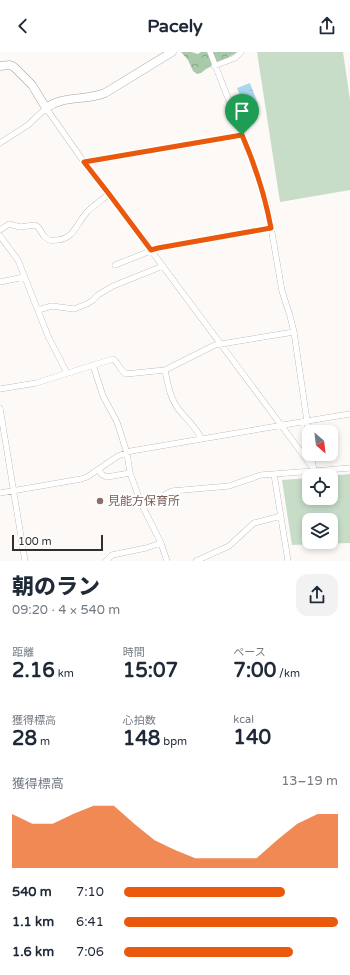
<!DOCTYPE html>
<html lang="ja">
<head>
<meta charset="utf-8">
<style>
	body { margin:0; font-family:"Varela Round","Noto Sans JP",sans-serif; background:#f2f2f3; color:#1f2937; height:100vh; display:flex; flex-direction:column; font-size:15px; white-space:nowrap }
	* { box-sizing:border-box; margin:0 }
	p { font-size:13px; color:#747a83 }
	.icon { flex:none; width:22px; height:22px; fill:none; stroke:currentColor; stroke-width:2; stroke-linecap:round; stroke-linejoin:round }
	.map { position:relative; height:509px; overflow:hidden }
	.details { display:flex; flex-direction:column; background:#fff; flex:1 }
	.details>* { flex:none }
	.needle { width:26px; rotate:152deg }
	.buttons { position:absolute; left:302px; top:373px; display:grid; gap:8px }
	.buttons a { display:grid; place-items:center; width:36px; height:36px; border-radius:8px; background:#fff; box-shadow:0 2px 6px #0003; font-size:20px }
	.scale { position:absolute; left:12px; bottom:10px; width:91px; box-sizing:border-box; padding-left:4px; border:2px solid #302f2f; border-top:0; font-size:11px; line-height:14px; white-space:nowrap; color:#302f2f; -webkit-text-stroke:3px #fff; paint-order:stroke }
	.pin { position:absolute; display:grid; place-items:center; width:34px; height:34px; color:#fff; margin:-41px -17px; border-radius:50% 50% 50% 0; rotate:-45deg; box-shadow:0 0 4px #0007 }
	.pin .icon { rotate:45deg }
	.round { display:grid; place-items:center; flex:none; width:42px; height:42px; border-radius:12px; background:#f2f2f3 }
	.head { display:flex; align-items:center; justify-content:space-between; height:68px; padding:0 12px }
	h1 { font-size:22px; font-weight:800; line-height:30px }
	.figures { display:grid; grid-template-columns:repeat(3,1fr); gap:6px; height:68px; padding:4px 12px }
	.figures div { display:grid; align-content:center }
	.figures b { font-size:20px; font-weight:800 }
	.figures small { font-size:11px; font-weight:400 }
	.figures p { font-size:11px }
	.chart { height:112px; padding:8px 12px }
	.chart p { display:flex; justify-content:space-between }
	.chart svg { width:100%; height:72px; margin-top:4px; fill:#ea580c; opacity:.7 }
	ul { padding:0 12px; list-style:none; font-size:13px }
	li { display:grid; grid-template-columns:64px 48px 1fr; align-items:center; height:30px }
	li i { height:10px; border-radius:5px; background:#ea580c }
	header { display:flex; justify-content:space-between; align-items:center; height:52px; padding:0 12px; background:#fff; font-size:18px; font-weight:800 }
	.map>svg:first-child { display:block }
	.forest { fill:url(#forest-crowns) }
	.pitch { fill:#c7ddc8; fill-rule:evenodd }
	.water { fill:url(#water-ripples) }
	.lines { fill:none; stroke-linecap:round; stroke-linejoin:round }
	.minor-casing { stroke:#a5a2a0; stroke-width:6 }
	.secondary-casing { stroke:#a5a2a0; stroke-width:9 }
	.minor { stroke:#fff; stroke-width:5.5 }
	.secondary { stroke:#fff; stroke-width:8 }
	.route-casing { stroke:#fff; stroke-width:8 }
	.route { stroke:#ea580c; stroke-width:5 }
	.education-dot { fill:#8d6e63; stroke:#fff; stroke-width:1.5 }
	.labels { text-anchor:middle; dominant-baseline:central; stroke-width:4; stroke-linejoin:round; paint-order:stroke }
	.education-label { font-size:12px; fill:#785e54; stroke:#fff; text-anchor:start }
</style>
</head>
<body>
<header><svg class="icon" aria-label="back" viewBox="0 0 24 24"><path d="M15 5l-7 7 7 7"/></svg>Pacely<svg class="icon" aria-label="share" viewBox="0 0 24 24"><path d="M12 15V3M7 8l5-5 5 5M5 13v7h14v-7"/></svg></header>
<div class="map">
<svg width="350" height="509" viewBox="0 0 350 509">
	<defs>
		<pattern id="forest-crowns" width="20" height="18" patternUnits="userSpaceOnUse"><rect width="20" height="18" fill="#a8caab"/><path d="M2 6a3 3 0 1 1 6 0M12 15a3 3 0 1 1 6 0" fill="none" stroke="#89a48c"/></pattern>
		<pattern id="water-ripples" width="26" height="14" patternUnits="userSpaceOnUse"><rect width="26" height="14" fill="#a9d8ed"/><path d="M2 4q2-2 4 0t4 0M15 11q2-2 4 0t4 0" fill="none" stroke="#92bacc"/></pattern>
	</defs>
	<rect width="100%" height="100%" fill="#fcf9f7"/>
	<path class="forest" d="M181,0H191L198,2L201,0H238L206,17L201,21L197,22L193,19L188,8Z"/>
	<path class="pitch" d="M257,0H343L350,48V138L280,150Z
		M350,422V491L292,493L282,428L309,426V446H331V424H329ZM309,468H331V490H309Z"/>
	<path class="water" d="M250,31L258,52L246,58L237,36Z"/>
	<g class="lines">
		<g class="minor-casing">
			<path id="minor" d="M210,0L251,105L267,152L282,239L290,264L294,280L307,369L350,362
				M214,14L235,6L241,0
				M0,91L28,73L46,56L84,110L109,142L313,416
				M84,110L243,83
				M0,178L9,172L20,175L35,173L38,175L44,184L49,188C74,190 74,175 87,160C94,153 102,148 109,142
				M0,184L18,208L48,284L67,321
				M115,213L158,196L271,176
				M0,230L24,225
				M38,258L52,254L74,257L87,252L93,248L98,243L113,234L163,214
				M93,313L103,344L117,370L127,401L130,421L141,451L161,491L167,509
				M165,318C168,333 170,347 180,359C188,369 196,375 201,386
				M0,337L36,331L113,307C119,311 120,319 126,322L165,318L215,293L294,280
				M0,356L25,509
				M99,417L101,422L107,425L130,421
				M314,419L350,416
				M0,441L81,427L87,425L118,404L131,399L307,369L309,385
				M141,451L159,446L172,439L229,434L261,423L274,422
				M106,509L112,503L146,496L161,491
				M196,509L229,494L254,471L281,464
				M288,509L274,422L314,419L311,402"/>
		</g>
		<g class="secondary-casing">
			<path id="secondary" d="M0,14L10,13L14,15L32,33L46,56C64,43 85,49 105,41L172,0"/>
		</g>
		<use href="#minor" class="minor"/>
		<use href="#secondary" class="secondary"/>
	</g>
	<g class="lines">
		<g class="route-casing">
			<path id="route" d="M242,83C255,113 265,144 271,176L158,196L151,198L109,142L84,110Z"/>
		</g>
		<use href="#route" class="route"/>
	</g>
	<circle class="education-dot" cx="100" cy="449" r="4"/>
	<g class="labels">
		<g class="education-label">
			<text x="108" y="449">見能方保育所</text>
		</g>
	</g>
</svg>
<div class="buttons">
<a><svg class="needle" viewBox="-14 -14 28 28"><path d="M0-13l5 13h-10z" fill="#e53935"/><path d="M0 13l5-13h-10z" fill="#747a83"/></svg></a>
<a><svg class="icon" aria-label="locate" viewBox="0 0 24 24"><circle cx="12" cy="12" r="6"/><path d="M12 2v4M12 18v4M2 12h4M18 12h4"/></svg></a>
<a><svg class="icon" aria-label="layers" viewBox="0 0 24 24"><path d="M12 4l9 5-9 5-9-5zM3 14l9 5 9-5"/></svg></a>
</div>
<div class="scale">100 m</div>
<div class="pin" style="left:242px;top:83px;background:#1e9e55"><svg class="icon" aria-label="arrive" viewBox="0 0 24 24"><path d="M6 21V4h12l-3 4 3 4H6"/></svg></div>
</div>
<section class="details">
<div class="head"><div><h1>朝のラン</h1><p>09:20 · 4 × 540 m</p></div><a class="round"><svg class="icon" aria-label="share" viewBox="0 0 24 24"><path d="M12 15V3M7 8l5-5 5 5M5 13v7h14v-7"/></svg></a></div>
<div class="figures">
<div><p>距離</p><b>2.16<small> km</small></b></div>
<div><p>時間</p><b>15:07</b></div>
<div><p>ペース</p><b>7:00<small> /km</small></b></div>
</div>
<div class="figures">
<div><p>獲得標高</p><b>28<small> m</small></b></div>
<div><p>心拍数</p><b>148<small> bpm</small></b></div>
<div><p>kcal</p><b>140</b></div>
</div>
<div class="chart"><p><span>獲得標高</span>13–19 m</p>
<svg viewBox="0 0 160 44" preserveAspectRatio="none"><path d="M0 44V11L10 17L20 17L30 11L40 6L50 6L60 17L70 27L80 33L90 38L100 38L110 38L120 38L130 27L140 17L150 11L160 11V44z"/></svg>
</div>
<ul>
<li><b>540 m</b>7:10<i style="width:75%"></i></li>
<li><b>1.1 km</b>6:41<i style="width:100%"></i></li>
<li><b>1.6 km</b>7:06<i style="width:79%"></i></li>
</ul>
</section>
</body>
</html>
